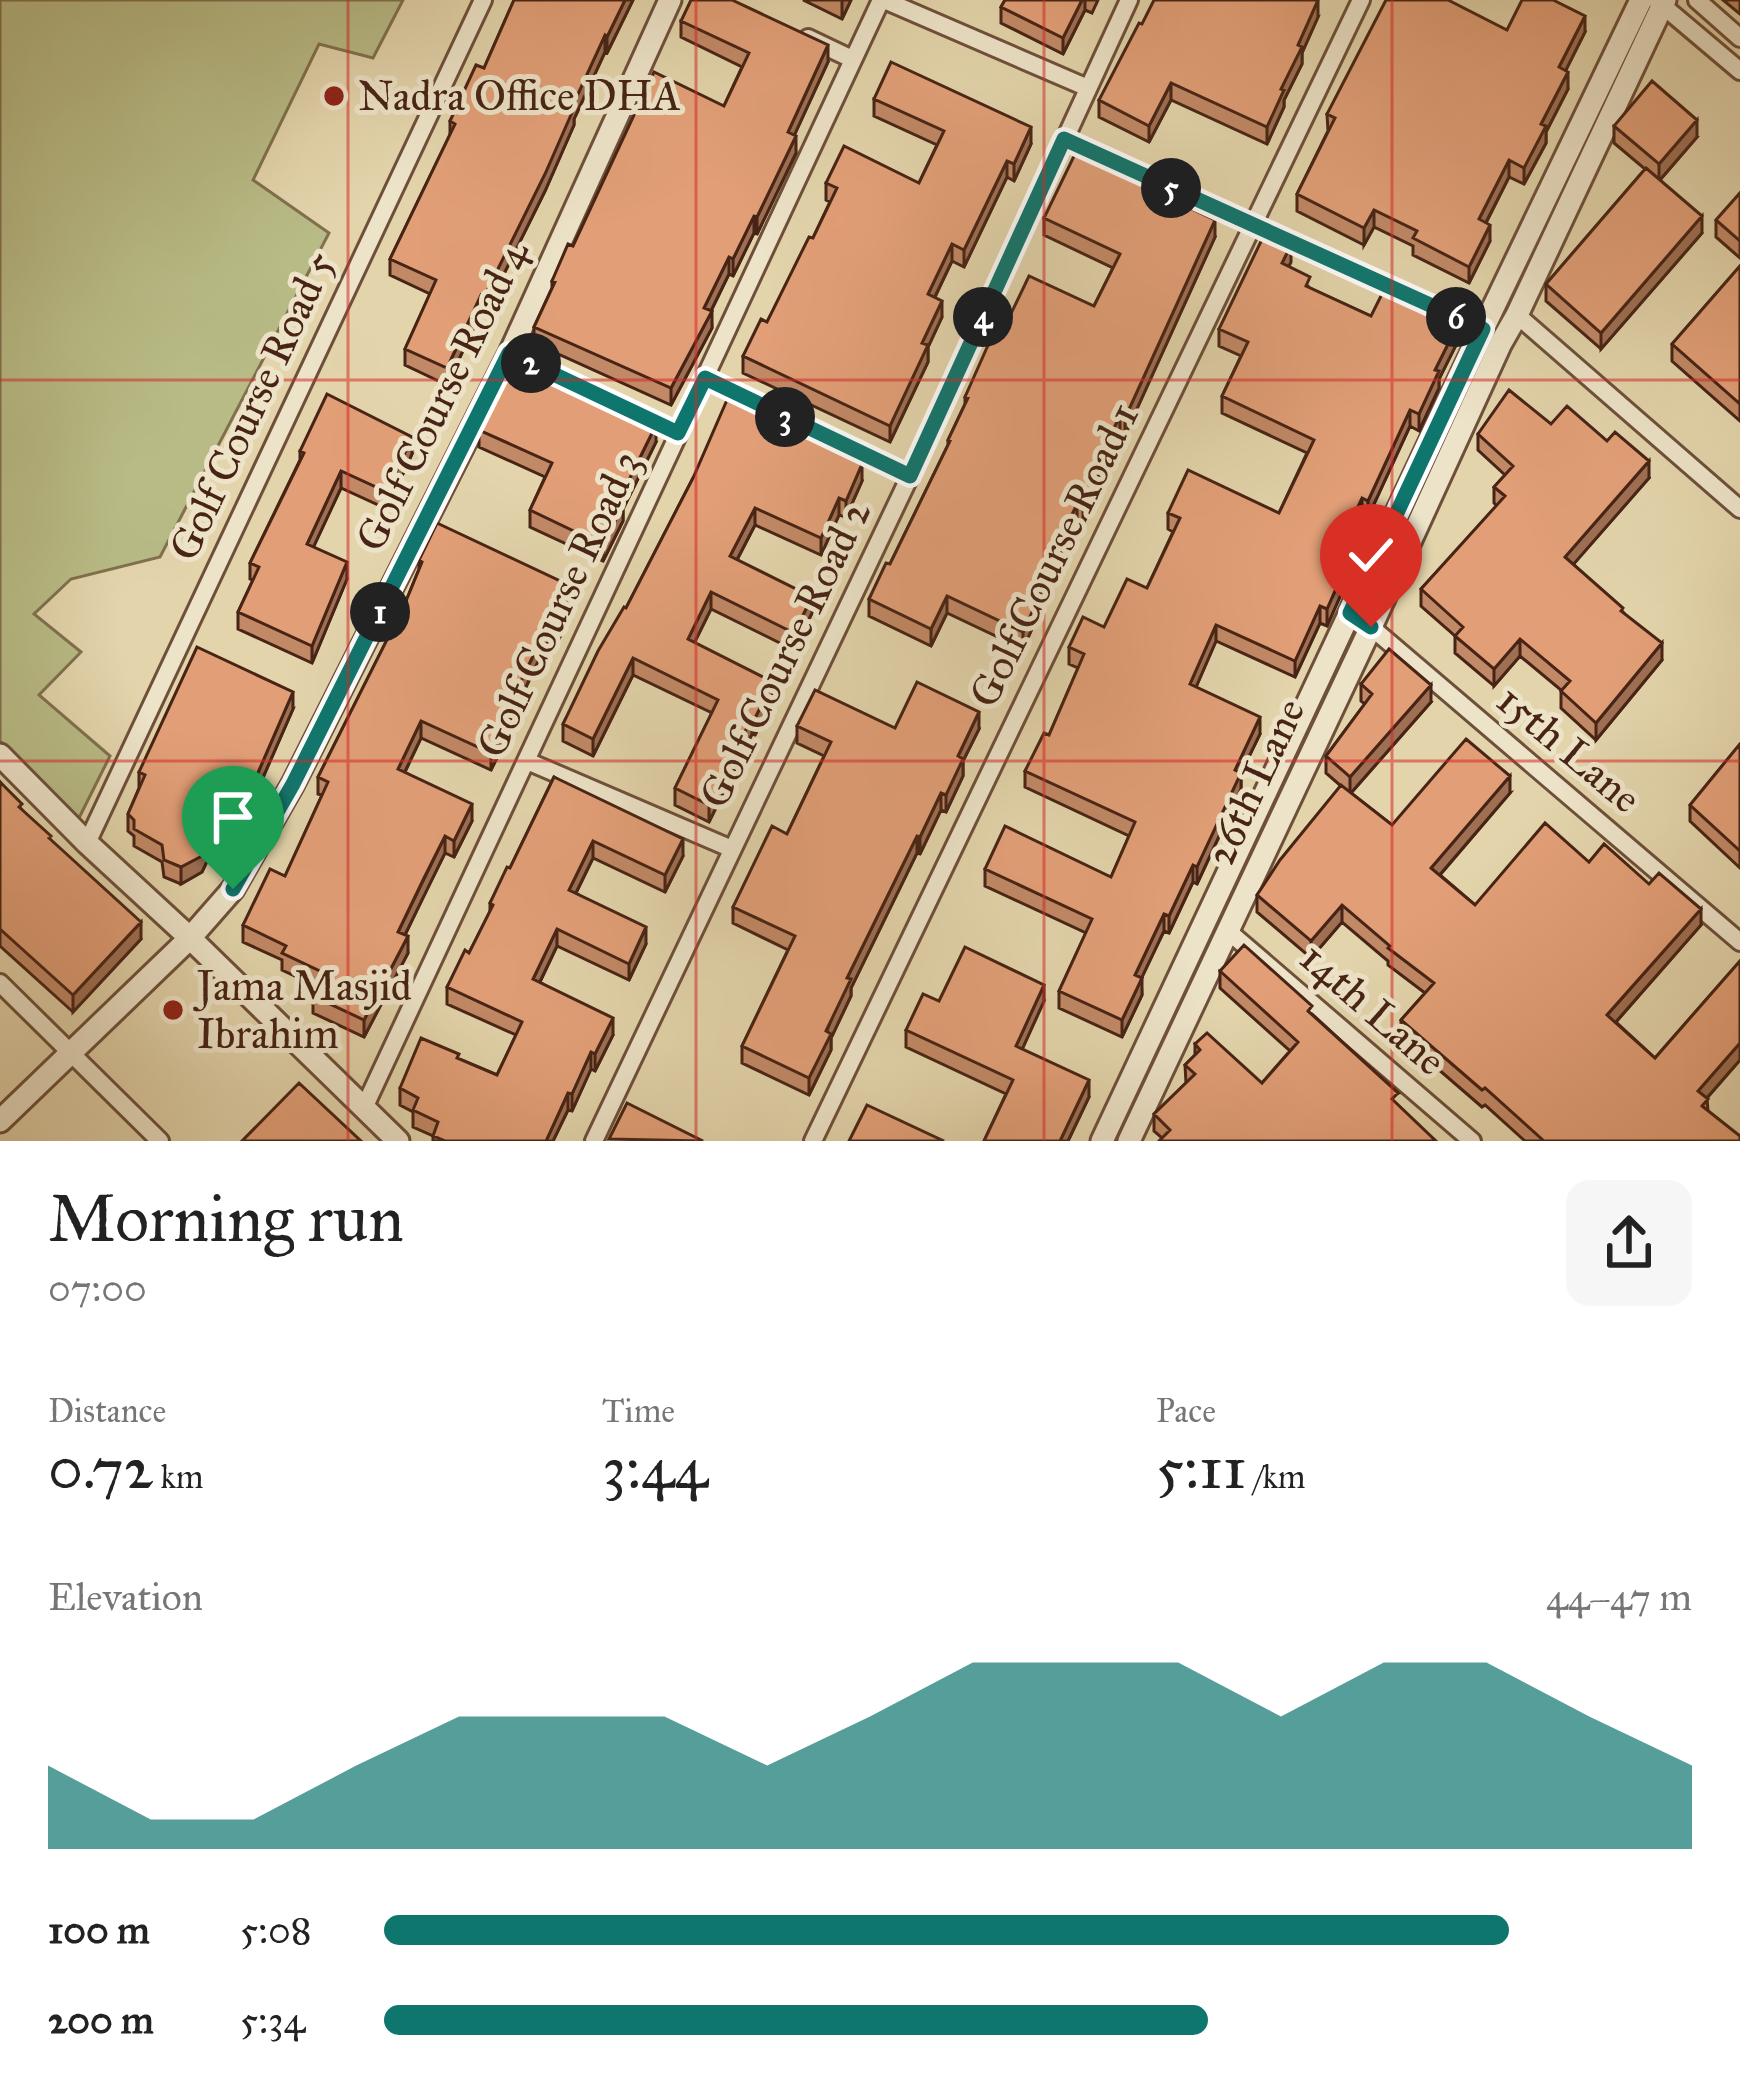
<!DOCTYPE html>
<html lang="en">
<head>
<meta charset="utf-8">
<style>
	body { margin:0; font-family:"IM FELL Great Primer",serif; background:#f6f6f6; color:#222; height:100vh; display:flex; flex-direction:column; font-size:45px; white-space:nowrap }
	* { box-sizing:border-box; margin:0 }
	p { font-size:39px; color:#767676 }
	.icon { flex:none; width:66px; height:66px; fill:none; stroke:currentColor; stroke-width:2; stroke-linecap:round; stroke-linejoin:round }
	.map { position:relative; height:1141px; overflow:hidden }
	.sheet { display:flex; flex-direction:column; background:#fff; flex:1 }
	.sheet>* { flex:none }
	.pin { position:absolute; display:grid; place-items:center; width:102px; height:102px; color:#fff; margin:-123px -51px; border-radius:50% 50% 50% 0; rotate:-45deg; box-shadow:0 0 12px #0007 }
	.pin .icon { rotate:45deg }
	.km { position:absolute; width:60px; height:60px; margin:-30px; border-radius:50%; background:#222; color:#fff; font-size:33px; line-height:60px; text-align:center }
	.round { display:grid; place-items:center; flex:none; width:126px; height:126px; border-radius:24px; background:#f6f6f6 }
	.summary { display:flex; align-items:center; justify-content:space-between; height:204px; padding:0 48px }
	h1 { font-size:66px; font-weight:600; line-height:90px }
	.metrics { display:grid; grid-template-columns:repeat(3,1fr); gap:18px; height:204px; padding:12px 48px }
	.metrics div { display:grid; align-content:center }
	.metrics b { font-size:60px; font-weight:600 }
	.metrics small { font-size:33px; font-weight:400 }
	.metrics p { font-size:33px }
	.chart { height:336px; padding:24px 48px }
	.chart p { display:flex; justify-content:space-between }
	.chart svg { width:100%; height:216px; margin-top:12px; fill:#0f766e; opacity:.7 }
	ul { padding:0 48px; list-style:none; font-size:39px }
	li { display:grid; grid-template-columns:192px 144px 1fr; align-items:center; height:90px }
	li i { height:30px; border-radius:15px; background:#0f766e }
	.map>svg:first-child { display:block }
	.park { fill:#b8bb86; stroke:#80704e; stroke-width:3 }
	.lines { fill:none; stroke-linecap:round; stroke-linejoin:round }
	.minor-casing { stroke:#6e503a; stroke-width:22 }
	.tertiary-casing { stroke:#6e503a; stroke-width:27 }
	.minor { stroke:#ede3c8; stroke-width:16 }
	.tertiary { stroke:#ede3c8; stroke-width:21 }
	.wall { fill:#c28966; stroke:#472415; stroke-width:3 }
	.shaded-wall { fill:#9e6f53; stroke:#472415; stroke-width:3 }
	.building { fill:#e29f77; stroke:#472415; stroke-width:3 }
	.route-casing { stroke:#fff; stroke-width:24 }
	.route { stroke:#0f766e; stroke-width:15 }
	.grid { fill:none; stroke:#d62828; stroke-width:3; stroke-opacity:0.55 }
	.poi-dot { fill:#8f2418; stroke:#ede3c8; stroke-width:4.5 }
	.labels { text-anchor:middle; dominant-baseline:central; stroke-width:10; stroke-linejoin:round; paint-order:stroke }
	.poi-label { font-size:42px; fill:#472415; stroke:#ede3c8; text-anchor:start }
	.street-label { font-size:42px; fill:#472415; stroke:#ede3c8 }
</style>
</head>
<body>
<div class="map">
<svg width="1740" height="1141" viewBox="0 0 1740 1141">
	<rect width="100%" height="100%" fill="#e3d4ab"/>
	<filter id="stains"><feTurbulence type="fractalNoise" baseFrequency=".00167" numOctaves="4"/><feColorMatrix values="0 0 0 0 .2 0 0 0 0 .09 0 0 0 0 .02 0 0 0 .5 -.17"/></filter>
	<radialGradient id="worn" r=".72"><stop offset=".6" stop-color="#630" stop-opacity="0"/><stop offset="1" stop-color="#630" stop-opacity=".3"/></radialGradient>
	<path class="park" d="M0,0H403L373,58L319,44L253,180L329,233L160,557L71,579L34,614L81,652L39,695L110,756L79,818L0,741Z"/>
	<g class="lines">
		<g class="minor-casing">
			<path id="minor" d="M884,0L1088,88
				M1656,0L1740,71
				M1697,0L1740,38
				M808,38L852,59
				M1064,139L1483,329
				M1517,315L1740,509
				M510,353L678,433
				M705,378L910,476
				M1350,613L1371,627L1740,942
				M527,761L732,849
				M87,843L483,0
				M1228,931L1472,1141
				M0,983L160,1141
				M364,1108L881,0
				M594,1141L910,476L1129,0
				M813,1141L1361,0"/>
		</g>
		<g class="tertiary-casing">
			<path id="tertiary" d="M0,755L87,843L190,938L398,1141
				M0,1121L190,938L233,889L293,784L510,353L670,0
				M1102,1141L1483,329L1641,0
				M1129,1141L1371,627L1501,343L1517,315L1665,0"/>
		</g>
		<use href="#minor" class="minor"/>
		<use href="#tertiary" class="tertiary"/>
	</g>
	<path class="wall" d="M514,0H633L607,53L605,52L574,119V125L545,191L484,314L481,312L447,385L405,365V349L430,294L390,275V259L450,135V121L484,68Z
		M803,0H851L842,19Z
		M1005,0H1098L1092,13L1085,10L1063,54L1001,23V7Z
		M1723,0H1740V14Z
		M1318,17L1302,53V64L1284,100V107L1267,144L1171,100L1149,142L1099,117V100Z
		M681,21L828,62L794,135L796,153L757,234L754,233L733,276L729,274L711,311L712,328L671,405L534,343V327L552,288V281L573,246L724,106L742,67L681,37Z
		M1507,30L1585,32L1565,71L1568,89L1546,132V143L1524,184L1509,177L1486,223L1490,241L1469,283L1413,255V246L1374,227L1364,245L1297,211V194L1328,131L1327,114Z
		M874,99L1031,144L1014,181L1007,177L964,267L952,261L935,297L942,317L928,347V362L890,442L743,373V356L767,322L813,238L830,202L826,200V183H919L937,145L874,116Z
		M1614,126L1697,137L1660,180L1702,233L1601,349L1546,301V284L1645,169L1614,143Z
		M1740,193V258L1716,237V220Z
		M1044,218L1215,237L1125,435L1120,432L1101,470V487L1083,524L1077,521L1058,560V570L1023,649L947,613L931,646L869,616V599L890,564L948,445V440L965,404V397L1008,320L1094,306L1113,268L1044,235Z
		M1291,262L1288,267L1310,288L1371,316L1460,337L1439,379V388L1419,431L1410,426L1368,517L1362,515L1339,564L1346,583L1327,626L1320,623L1295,677L1216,641L1196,687L1260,734L1241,773V789L1197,884L1193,882L1169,933L1164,931L1141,978L1142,995L1122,1037L1059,1008V991L1086,933L985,886V869L1111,877L1129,836L1025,787V771L1049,735L1078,668L1069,664V647L1104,627L1147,588L1173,532L1168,529V513H1279L1307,453L1222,413V396L1241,356L1219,346V329Z
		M1740,266V421L1672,361V344Z
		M1551,424L1649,478L1573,564L1623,612L1662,660L1596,740L1561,708V690L1520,656L1494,686L1455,653V636L1421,606V589L1497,506L1494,503V487L1505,475L1478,450V434Z
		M479,430L656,442L623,509V521L603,561L530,527V510L545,477L479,447Z
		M300,451L412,454L387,509L341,488L313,547L347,579L312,663L238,629V612L253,580L250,579V563L300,460Z
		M693,478L862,481L846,517L839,515L821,555L755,525L737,560L812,613L794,650L711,609L694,643L773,699L755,735L752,734L709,822L675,805V788L712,713L633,675L593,756L563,741V724L626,608Z
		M419,560L575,604L558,641L550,637L509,722V733L491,770L421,738L405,772L472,821L454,857L445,853L424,895L405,935L408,953L364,1037L313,1013V996L318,987L282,970V960L243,942V925L285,876L322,795L318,794V777L404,606L419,569Z
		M1361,684L1431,702L1351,793L1392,825L1510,793L1440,875L1475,905L1589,862L1649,884L1701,925L1616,1022L1655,1058L1740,961V1060L1707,1098L1708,1111L1740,1141H1525L1485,1105L1482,1107L1401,1037V1020L1425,993L1388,965V961L1342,922L1311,958L1257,912V895L1341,786L1326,773V756L1365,704L1361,701Z
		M293,709L243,823L228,817L202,872L181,884L164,877L162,862L134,846V836L128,831V814L139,788V772Z
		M797,726L979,729L963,761V776L946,812L941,810L920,854L917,853L851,988V996L831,1038V1050L809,1095L742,1063V1046L788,950L733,923V907L787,834L824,756L797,743Z
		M1740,744V868L1690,821V805Z
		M554,777L683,856L665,892L593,858L576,893L646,944L629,980L557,946L540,982L613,1035L595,1071L591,1069L572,1111L568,1110L553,1141H433V1136L413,1127V1112L400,1105V1088L459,1059L497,1075L516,1035L447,1004V987L469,953L490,912V903L510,868Z
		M0,782L22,810L141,939L73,1012L0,946Z
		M1220,971L1312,1014L1398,1093L1162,1138L1154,1131V1114L1186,1083L1185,1065L1195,1055V1044L1262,1083L1290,1051L1220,988Z
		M939,1001H1044L1022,1049L1089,1097L1068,1141H984L1006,1094L906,1047V1030Z"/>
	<path class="shaded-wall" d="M625,0H633L607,53V37Z
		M843,0H851L842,19V2Z
		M1082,0H1085V10L1063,54V38Z
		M1318,0V17L1302,53V64L1284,100V107L1267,144V127L1298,45Z
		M1585,16V32L1559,84V67Z
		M605,35V52L574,119V125L545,191L484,314V297Z
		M828,45V62L788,149V132Z
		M1568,72V89L1546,132V143L1524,184V168L1541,124Z
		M1171,83V100L1149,142V126Z
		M1697,120V137L1659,181V164Z
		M1031,127V144L1014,181V164Z
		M796,136V153L757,234V217Z
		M1509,160V177L1479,236V219Z
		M1007,161V177L964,267V250Z
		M1374,210V227L1364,245V228Z
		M754,216V233L733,276V259Z
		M1702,216V233L1601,349V333Z
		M1215,220V237L1125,435V418Z
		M1490,225V241L1469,283V267Z
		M952,244V261L928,311V294Z
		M1291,245V262L1282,280V263Z
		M729,257V274L704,325V308Z
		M481,295V312L447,385V368Z
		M942,301V317L928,347V362L890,442V426L922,343Z
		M712,311V328L671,405V388Z
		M1460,320V337L1439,379V388L1419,431V414L1435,370Z
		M1410,410V426L1368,517V501Z
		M1120,416V432L1094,484V467Z
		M656,425V442L623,509V521L603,561V545L618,502Z
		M412,437V454L387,509V492Z
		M1649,461V478L1565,574V557Z
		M862,464V481L846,517V501Z
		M1101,470V487L1083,524V507Z
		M341,471V488L307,561V544Z
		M839,498V515L821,555V538Z
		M1362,498V515L1333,578V561Z
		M1077,504V521L1058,560V570L1023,649V632L1054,552Z
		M755,508V525L730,573V556Z
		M347,562V579L312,663V646Z
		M1346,566V583L1327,626V609Z
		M575,588V604L558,641V624Z
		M711,592V609L688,656V639Z
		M947,596V613L931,646V629Z
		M812,597V613L794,650V633Z
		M1320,606V623L1295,677V661Z
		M550,621V637L509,722V733L491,770V753L505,714Z
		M1216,625V641L1190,701V684Z
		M1520,639V656L1494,686V669Z
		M1662,643V660L1596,740V723Z
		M633,658V675L593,756V739Z
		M773,682V699L755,735V718Z
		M1431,685V702L1350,794V777Z
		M293,692V709L243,823V807Z
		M979,712V729L963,761V776L946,812V795L958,756Z
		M752,717V734L709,822V805Z
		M1260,717V734L1241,773V789L1197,884V867L1235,770Z
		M421,721V738L398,786V769Z
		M1510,776V793L1431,885V868Z
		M941,793V810L920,854V837Z
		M228,800V817L202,872L181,884V867Z
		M472,804V821L454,857V841Z
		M445,836V853L398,949V932Z
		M917,836V853L851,988V996L831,1038V1050L809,1095V1078L847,978Z
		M683,839V856L665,892V875Z
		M593,841V858L569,907V890Z
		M1193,865V882L1169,933V916Z
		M1342,905V922L1311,958V941Z
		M1701,909V925L1607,1032V1015Z
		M1164,914V931L1135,992V975Z
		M141,922V939L73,1012V995Z
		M646,927V944L629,980V964Z
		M557,929V946L533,996V979Z
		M408,936V953L364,1037V1020Z
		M1142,978V995L1122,1037V1020Z
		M1044,985V1001L1016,1063V1046Z
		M613,1018V1035L595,1071V1054Z
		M1740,1043V1060L1698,1108V1091Z
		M591,1052V1069L572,1111V1094Z
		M1089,1080V1097L1068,1141H1060Z
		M568,1093V1110L553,1141H546Z"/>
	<path class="building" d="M514,0H625L607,37L605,35L572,107L574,108L545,174L484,297L481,295L447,368L405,349L436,280L390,259L455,124L450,121L476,65L484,68Z
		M691,0H732L828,45L788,132L796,136L757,217L754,216L733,259L729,257L704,308L712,311L671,388L534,327L555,282L552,281L568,244L573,246L654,72L724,106L749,53L681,21Z
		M1005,0H1082L1063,38L1001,7Z
		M1154,0H1318L1298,45L1302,47L1281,89L1284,90L1267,127L1171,83L1149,126L1099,100L1139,23L1142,24Z
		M1386,0H1448L1507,30L1522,0H1553L1585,16L1559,67L1568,72L1541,124L1546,126L1524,168L1509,160L1479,219L1490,225L1469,267L1413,238L1417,231L1374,210L1364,228L1297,194L1335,118L1327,114Z
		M891,62L1031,127L1014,164L1007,161L964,250L952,244L928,294L942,301L922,343L928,345L890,426L743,356L761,319L767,322L809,237L813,238L837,188L826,183L844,146L919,183L944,131L874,99Z
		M1652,81L1697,120L1659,164L1614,126Z
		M1075,154L1215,220L1125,418L1120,416L1094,467L1101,470L1083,507L1077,504L1054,552L1058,554L1023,632L947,596L931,629L869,599L886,563L890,564L950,441L948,440L968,398L965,397L1001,316L1008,320L1029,276L1094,306L1120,254L1044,218Z
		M1646,168L1702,216L1601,333L1546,284Z
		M1740,193V241L1716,220Z
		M1265,233L1291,245L1282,263L1310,277L1306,286L1371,316L1387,284L1460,320L1435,370L1439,371L1419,414L1410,410L1368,501L1362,498L1333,561L1346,566L1327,609L1320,606L1295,661L1216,625L1190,684L1260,717L1235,770L1241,773L1197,867L1193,865L1169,916L1164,914L1135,975L1142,978L1122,1020L1059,991L1092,919L985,869L1005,826L1111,877L1135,822L1025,771L1044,733L1049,735L1084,654L1069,647L1083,617L1104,627L1127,579L1147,588L1180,518L1168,513L1188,470L1279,513L1314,440L1222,396L1248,342L1219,329Z
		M1740,266V404L1672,344Z
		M513,363L544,378L547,372L656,425L618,502L623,505L603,545L530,510L552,463L479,430Z
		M1509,390L1551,424L1567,406L1607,441L1615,432L1649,461L1565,557L1623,608L1621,611L1662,643L1596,723L1561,691L1570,681L1520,639L1494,669L1455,636L1463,627L1421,589L1505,496L1494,487L1513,466L1478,434Z
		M327,394L412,437L387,492L341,471L307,544L347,562L312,646L238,612L259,567L250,563L304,453L300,451Z
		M727,400L862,464L846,501L839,498L821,538L755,508L730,556L812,597L794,633L711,592L688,639L773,682L755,718L752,717L709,805L675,788L718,700L633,658L593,739L563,724L598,651L624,607L626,608L693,478Z
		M437,523L575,588L558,624L550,621L505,714L509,716L491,753L421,721L398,769L472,804L454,841L445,836L424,878L398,932L408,936L364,1020L313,996L324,973L282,953L286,946L243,925L270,869L285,876L328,782L318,777L404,606L422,562L419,560Z
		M197,647L293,692L243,807L228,800L202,856L181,867L164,860L162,845L134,829V820L128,814L145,775L139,772Z
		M1389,649L1431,685L1350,777L1326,756L1372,694L1361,684Z
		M917,682L979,712L958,756L963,759L946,795L941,793L920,837L917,836L847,978L851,979L826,1031L831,1034L809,1078L742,1046L795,936L733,907L772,826L787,834L831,742L797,726L815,690L895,728Z
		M1466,739L1510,776L1431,868L1475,905L1545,823L1589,862L1604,844L1649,884L1659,873L1701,909L1607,1015L1655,1058L1740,961V1043L1698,1091L1708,1099L1702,1106L1740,1136V1141H1544L1485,1088L1482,1090L1401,1020L1434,983L1388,948L1390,946L1342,905L1311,941L1257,895L1280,860L1341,785L1392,825Z
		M1740,744V851L1690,805Z
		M554,777L683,839L665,875L593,841L569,890L646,927L629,964L557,929L533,979L613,1018L595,1054L591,1052L572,1094L568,1093L546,1141H445L433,1136L438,1122L413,1110L418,1098L400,1088L421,1038L459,1054L457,1058L497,1075L522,1022L447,987L465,950L469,953L493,905L490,903L507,867L510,868Z
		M0,782L22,804L19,807L51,836L49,838L141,922L73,995L0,929Z
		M1244,945L1312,1006L1308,1011L1398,1093L1392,1099L1436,1141H1159L1170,1130L1154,1114L1195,1074L1185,1065L1200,1050L1195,1044L1207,1033L1262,1083L1298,1042L1220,971Z
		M965,947L1044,985L1016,1046L1089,1080L1060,1141H984L1013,1080L906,1030L923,994L939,1001Z
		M299,1083L361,1141H242Z
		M627,1103L703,1141L609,1139Z
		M867,1105L944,1141H849Z"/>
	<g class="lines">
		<g class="route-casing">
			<path id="route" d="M233,889L293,784L509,353L678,433L705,378L910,476L1064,139L1483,329L1350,613L1371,627"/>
		</g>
		<use href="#route" class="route"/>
	</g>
	<path class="grid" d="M348,0V1141M696,0V1141M1044,0V1141M1392,0V1141M0,380H1740M0,761H1740"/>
	<g class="poi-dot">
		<circle cx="334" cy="96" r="12"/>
		<circle cx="173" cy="1010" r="12"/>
	</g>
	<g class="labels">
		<g class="poi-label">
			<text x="358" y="96">Nadra Office DHA</text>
			<text x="197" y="986">Jama Masjid<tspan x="197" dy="48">Ibrahim</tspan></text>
		</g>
		<g class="street-label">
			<text transform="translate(442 396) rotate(-64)">Golf Course Road 4</text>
			<text transform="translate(252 406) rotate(-65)">Golf Course Road 5</text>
			<text transform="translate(1054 555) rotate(-64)">Golf Course Road 1</text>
			<text transform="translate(559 604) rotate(-65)">Golf Course Road 3</text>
			<text transform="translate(785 654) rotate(-64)">Golf Course Road 2</text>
			<text transform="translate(1569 749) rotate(40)">15th Lane</text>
			<text transform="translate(1255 782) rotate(-65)">26th Lane</text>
			<text transform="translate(1373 1009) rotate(41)">14th Lane</text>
		</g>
	</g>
	<rect width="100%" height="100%" filter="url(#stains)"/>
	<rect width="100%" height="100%" fill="url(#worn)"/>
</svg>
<div class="pin" style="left:233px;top:889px;background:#1e9e55"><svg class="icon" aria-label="arrive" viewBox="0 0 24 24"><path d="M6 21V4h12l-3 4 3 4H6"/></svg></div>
<div class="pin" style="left:1371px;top:627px;background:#d93025"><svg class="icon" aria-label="check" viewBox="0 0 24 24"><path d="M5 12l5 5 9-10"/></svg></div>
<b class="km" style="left:380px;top:612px">1</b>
<b class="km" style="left:531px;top:363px">2</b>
<b class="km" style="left:785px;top:417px">3</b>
<b class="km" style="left:983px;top:317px">4</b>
<b class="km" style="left:1171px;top:188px">5</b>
<b class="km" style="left:1456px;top:317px">6</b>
</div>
<section class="sheet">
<div class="summary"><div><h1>Morning run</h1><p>07:00</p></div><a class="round"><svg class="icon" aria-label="share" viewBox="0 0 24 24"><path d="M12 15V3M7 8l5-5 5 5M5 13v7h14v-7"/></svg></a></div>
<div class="metrics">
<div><p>Distance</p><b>0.72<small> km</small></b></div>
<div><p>Time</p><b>3:44</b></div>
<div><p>Pace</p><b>5:11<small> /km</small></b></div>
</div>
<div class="chart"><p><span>Elevation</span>44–47 m</p>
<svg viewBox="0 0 160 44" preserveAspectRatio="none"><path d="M0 44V27L10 38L20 38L30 27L40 17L50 17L60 17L70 27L80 17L90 6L100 6L110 6L120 17L130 6L140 6L150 17L160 27V44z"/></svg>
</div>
<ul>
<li><b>100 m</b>5:08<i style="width:86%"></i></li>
<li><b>200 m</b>5:34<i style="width:63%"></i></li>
</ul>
</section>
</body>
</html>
